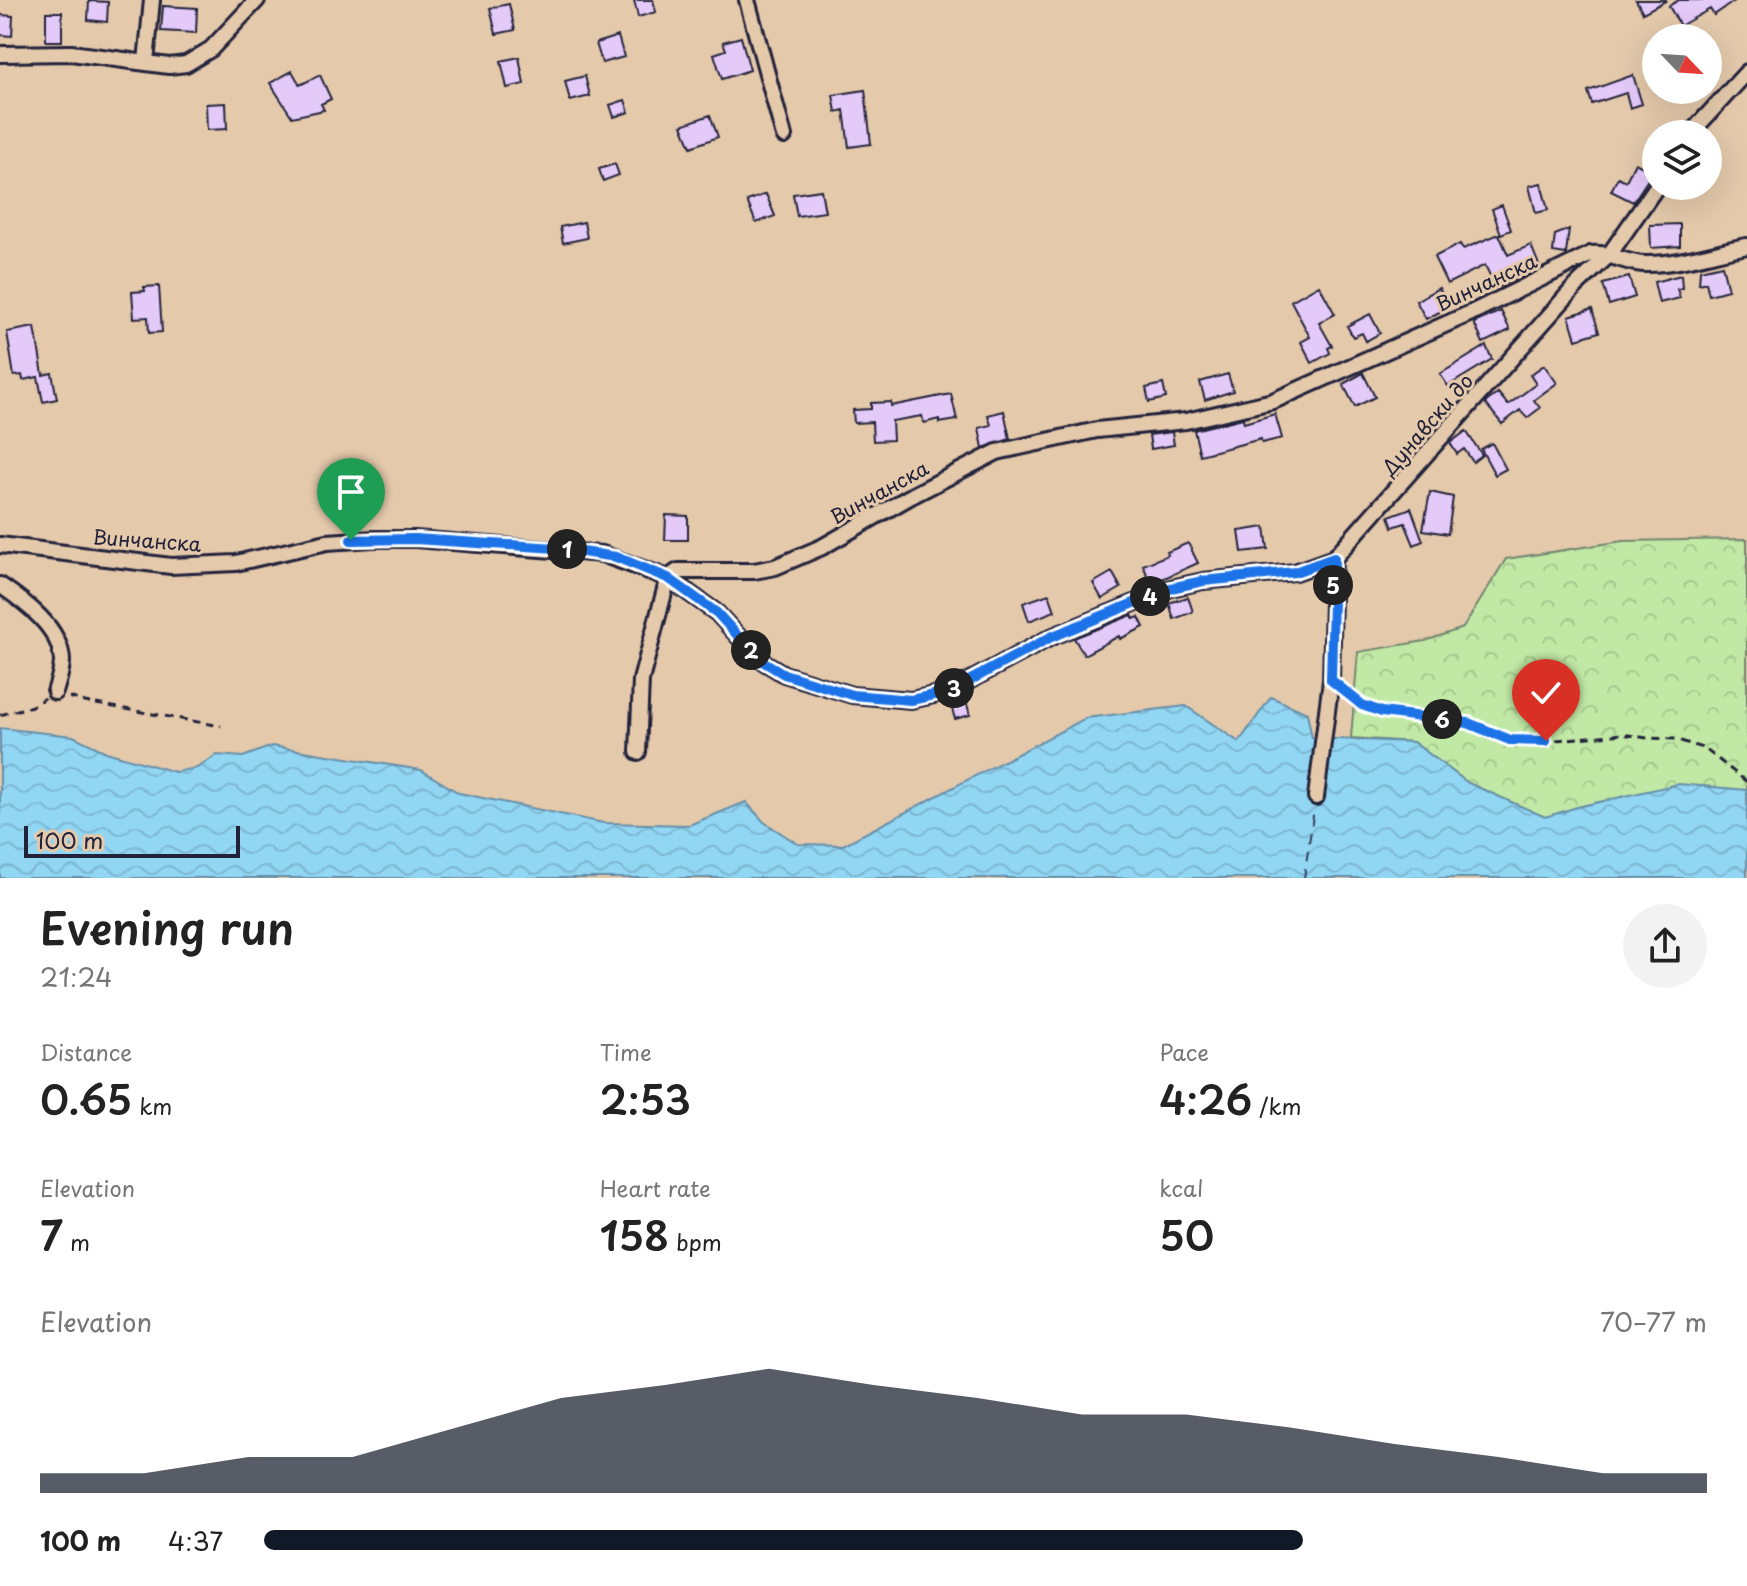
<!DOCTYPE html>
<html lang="en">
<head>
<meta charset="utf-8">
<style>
	body { margin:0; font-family:"Playpen Sans",sans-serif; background:#f2f2f2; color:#222; height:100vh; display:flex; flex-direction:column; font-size:30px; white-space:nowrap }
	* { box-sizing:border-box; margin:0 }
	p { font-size:26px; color:#767676 }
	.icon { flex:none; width:44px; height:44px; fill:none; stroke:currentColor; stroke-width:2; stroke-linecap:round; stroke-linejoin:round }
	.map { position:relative; height:878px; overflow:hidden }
	.details { display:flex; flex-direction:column; background:#fff; flex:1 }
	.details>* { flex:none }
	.needle { width:52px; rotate:115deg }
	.tools { position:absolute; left:1642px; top:24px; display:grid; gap:16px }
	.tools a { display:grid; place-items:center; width:80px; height:80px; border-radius:50%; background:#fff; box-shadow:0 8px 32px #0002; font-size:40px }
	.scale { position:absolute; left:24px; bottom:20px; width:216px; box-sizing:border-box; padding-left:8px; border:4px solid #22223b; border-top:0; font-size:22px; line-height:28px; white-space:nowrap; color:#22223b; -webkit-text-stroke:6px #e4c9ab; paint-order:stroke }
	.pin { position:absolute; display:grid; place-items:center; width:68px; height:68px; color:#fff; margin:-82px -34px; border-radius:50% 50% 50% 0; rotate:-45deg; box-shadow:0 0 8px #0007 }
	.pin .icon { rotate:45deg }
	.km { position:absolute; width:40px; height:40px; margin:-20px; border-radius:50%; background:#222; color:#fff; font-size:22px; line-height:40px; text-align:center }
	.round { display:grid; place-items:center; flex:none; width:84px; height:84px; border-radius:42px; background:#f2f2f2 }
	.overview { display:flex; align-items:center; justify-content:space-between; height:136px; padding:0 40px }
	h1 { font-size:44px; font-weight:600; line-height:60px }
	.stats { display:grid; grid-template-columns:repeat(3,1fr); gap:12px; height:136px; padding:8px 40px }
	.stats div { display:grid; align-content:center }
	.stats b { font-size:40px; font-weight:600 }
	.stats small { font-size:22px; font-weight:400 }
	.stats p { font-size:22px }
	.chart { height:224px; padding:16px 40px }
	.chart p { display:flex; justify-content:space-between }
	.chart svg { width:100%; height:144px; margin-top:8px; fill:#111827; opacity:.7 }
	ul { padding:0 40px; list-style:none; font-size:26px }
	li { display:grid; grid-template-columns:128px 96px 1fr; align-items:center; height:60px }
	li i { height:20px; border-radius:10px; background:#111827 }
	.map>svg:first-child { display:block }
	.forest { fill:url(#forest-crowns); stroke:#728670; stroke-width:2 }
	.water { fill:url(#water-waves); stroke:#658ea9; stroke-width:2 }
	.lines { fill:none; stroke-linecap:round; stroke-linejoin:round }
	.ferry { stroke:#333d57; stroke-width:2; stroke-dasharray:10 8; stroke-linecap:butt }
	.building { fill:#e4caf9; stroke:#22223b; stroke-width:2 }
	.minor-casing { stroke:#22223b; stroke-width:20 }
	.path { stroke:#22223b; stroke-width:3; stroke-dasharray:8 6; stroke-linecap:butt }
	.minor { stroke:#e4c9ab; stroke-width:14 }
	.route-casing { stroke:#fff; stroke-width:16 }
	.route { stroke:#1a73e8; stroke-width:10 }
	.labels { text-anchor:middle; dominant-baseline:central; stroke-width:6; stroke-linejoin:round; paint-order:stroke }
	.street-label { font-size:20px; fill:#22223b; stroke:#e4c9ab }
</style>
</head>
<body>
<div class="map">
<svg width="1747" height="878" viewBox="0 0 1747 878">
	<defs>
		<pattern id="forest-crowns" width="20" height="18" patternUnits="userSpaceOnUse" patternTransform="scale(2)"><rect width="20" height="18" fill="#c1e9a5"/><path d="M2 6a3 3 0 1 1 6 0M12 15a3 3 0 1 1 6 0" fill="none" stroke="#a6c88f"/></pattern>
		<pattern id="water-waves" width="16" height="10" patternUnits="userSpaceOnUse" patternTransform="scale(2)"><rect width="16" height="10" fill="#91d6f3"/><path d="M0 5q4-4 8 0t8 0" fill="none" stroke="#7db7d1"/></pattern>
	</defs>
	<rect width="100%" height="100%" fill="#e4c9ab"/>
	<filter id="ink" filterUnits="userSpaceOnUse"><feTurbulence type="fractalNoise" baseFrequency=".0125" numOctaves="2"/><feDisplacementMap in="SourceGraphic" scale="16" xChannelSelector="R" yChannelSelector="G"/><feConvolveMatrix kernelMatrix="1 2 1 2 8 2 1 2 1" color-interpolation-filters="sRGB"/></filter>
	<g filter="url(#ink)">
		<path class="forest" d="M1747,539V792L1700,786L1545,817L1468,783L1413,742L1351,738L1358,652L1425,641L1463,628L1506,559L1623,541Z"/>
		<path class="water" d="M1271,697L1307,713L1312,738L1413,742L1468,783L1545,817L1577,807L1678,784L1747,790V878H0V728L73,736L106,752L175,772L197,768L217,755L243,757L272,746L421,770L459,793L603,823L689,825L746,802L764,822L798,844L843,845L1086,718L1186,706L1239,742Z"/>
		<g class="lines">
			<path class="ferry" d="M1304,878L1315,802"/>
		</g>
		<path class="building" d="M634,0H653L656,12L638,17Z
			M1636,0H1667L1643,13Z
			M1679,0H1736L1714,15L1710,9L1680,26L1669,6Z
			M89,1L108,2L107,22L88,20Z
			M509,4L515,30L496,34L490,8Z
			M163,6L197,8L196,33L161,31Z
			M46,12H62V41H46Z
			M0,15L13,16L12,36L0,35Z
			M618,36L624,57L602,63L596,43Z
			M741,37L750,70L722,79L714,54L726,50L723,42Z
			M519,57L524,84L507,88L501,61Z
			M292,71L300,85L320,75L331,99L321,104L324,110L292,117L270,83Z
			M1633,75L1642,104L1630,108L1626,93L1592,104L1588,91Z
			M585,76L590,96L570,101L565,81Z
			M865,90L871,144L849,147L844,110L836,112L833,95Z
			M625,100L629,112L614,117L610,105Z
			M226,103L227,129L207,130L206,104Z
			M710,115L718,137L691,147L682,125Z
			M1635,163L1653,172L1633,202L1611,191L1618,177L1626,181Z
			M615,164L619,175L603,181L599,169Z
			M1541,183L1548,210L1536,213L1529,186Z
			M821,190L825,212L797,216L793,194Z
			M766,194L775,216L756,223L747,201Z
			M1502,205L1511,230L1501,234L1492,209Z
			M584,222L587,238L563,243L560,227Z
			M1680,224V246L1651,248L1650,225Z
			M1569,229L1566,254L1553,252L1555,235Z
			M1499,234L1508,255L1531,245L1540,268L1496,288L1485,265L1447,284L1434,257L1460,244L1463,249Z
			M1722,265L1728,290L1709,295L1706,282L1699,284L1700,270Z
			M1681,275L1682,288L1677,289L1680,298L1659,303L1654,282Z
			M1629,277L1635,297L1609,305L1603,284Z
			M1319,285L1335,314L1319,323L1332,346L1328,348L1330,353L1312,363L1301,342L1310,337L1291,301Z
			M159,286L162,332L149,333L148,317L134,318L132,292L145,291L144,287Z
			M1439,288L1449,307L1426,319L1416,301Z
			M1592,309L1599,332L1576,339L1569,316Z
			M1501,311L1510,330L1483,343L1474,323Z
			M1370,314L1380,333L1366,341L1362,333L1353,337L1347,326Z
			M35,327L43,375L52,373L57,399L43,402L38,377L23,380L22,375L14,376L7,332Z
			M1486,346L1492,359L1448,386L1440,374Z
			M1544,365L1557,383L1534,400L1540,408L1527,418L1520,410L1502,424L1485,403L1498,393L1508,405L1536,384L1530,375Z
			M1363,373L1375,397L1355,407L1343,384Z
			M1228,374L1233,391L1205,400L1200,382Z
			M1163,384L1166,398L1149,402L1146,388Z
			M951,394L957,420L939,423V419L924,423L922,416L892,421L893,440L873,441L872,422L854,423L853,410L871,409V403L891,402V406Z
			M1004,411L1010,439L983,448L979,428L991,425L988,415Z
			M1275,414L1282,438L1262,443L1261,439L1200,455L1194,430L1243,418L1244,423Z
			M1466,431L1482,455L1473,462L1464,449L1457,454L1450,443Z
			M1172,432L1174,445L1151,449L1149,435Z
			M1492,443L1506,469L1495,475L1481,449Z
			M1430,492L1453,497L1448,534L1423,530Z
			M1411,508L1423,541L1414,545L1405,523L1393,527L1389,516Z
			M666,515L688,516V540H665Z
			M1265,527L1268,549L1242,552L1239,531Z
			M1188,543L1198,563L1151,584L1143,565L1168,555L1167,552Z
			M1112,572L1121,588L1102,599L1093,583Z
			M1049,594L1055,611L1029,621L1023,603Z
			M1188,597L1193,612L1174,619L1169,603Z
			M1132,615L1134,619L1139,617L1144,627L1120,639L1119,636L1084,655L1074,638Z
			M965,697L970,715L955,719L950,702Z"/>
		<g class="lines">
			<g class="minor-casing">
				<path id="minor" d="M747,0L784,136
					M0,54L71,53L169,66L186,64L211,49L257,0
					M146,62L152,0
					M1690,134L1747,72
					M0,545L171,566L236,563L327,542L374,539H415L602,554L668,578L717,613L759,659L784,674L852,695L911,700L934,695L967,682L1051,637L1171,588L1203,581L1295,572L1334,558
					M668,578L678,571H754L775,567L822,547L913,495L997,452L1097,430L1186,421L1273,401L1471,313L1591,254C1611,252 1628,265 1647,264C1681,264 1714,252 1747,246
					M0,585C25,602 61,628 62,661C62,671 58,682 55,692
					M638,752L641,680L668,578
					M1316,797L1331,680L1334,558L1573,289L1609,255L1657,186"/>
			</g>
			<path class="path" d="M1343,689L1362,705L1382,712L1468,723L1510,740L1546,741L1622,734L1647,738L1675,739L1705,749L1747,782
				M69,697L85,702L221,726
				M0,715L32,706L45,698"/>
			<use href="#minor" class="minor"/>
		</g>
	</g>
	<g class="lines" filter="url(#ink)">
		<g class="route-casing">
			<path id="route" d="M351,540L415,539L556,548L616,557L668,578L717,613L759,659L784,674L852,695L911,700L934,695L967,682L1051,637L1171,588L1203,581L1295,572L1334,558L1331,680L1362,705L1382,712L1468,723L1510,740L1546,741"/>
		</g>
		<use href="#route" class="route"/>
	</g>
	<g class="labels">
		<g class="street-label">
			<text transform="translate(1486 282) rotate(-25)">Винчанска</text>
			<text transform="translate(1427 424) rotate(-49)">Дунавски до</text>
			<text transform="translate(879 492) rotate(-29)">Винчанска</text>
			<text transform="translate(147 540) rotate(4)">Винчанска</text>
		</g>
	</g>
</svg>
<div class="tools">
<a><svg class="needle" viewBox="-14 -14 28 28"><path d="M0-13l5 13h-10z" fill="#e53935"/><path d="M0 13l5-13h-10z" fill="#767676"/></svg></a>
<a><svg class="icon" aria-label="layers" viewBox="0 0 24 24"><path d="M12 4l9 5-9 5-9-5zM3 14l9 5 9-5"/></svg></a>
</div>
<div class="scale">100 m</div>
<div class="pin" style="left:351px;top:540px;background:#1e9e55"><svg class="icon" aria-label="arrive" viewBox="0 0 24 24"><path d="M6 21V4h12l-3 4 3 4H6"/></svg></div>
<div class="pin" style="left:1546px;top:741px;background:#d93025"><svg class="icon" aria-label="check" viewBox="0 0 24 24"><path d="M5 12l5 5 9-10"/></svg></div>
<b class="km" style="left:567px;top:549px">1</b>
<b class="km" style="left:751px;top:650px">2</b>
<b class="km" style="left:954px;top:688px">3</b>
<b class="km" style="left:1150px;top:596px">4</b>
<b class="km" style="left:1333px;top:585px">5</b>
<b class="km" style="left:1442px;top:719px">6</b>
</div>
<section class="details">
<div class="overview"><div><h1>Evening run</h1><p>21:24</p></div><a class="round"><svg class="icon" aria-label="share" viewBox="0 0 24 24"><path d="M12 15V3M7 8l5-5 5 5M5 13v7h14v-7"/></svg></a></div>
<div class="stats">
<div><p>Distance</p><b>0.65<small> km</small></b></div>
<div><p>Time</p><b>2:53</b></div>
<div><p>Pace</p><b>4:26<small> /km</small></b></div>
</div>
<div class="stats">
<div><p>Elevation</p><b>7<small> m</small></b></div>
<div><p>Heart rate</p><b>158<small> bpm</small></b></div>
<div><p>kcal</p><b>50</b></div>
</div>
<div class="chart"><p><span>Elevation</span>70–77 m</p>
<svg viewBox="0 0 160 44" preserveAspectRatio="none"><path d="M0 44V38L10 38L20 33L30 33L40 24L50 15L60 11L70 6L80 11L90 15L100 20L110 20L120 24L130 29L140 33L150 38L160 38V44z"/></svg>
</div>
<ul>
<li><b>100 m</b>4:37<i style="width:72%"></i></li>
</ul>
</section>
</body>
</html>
